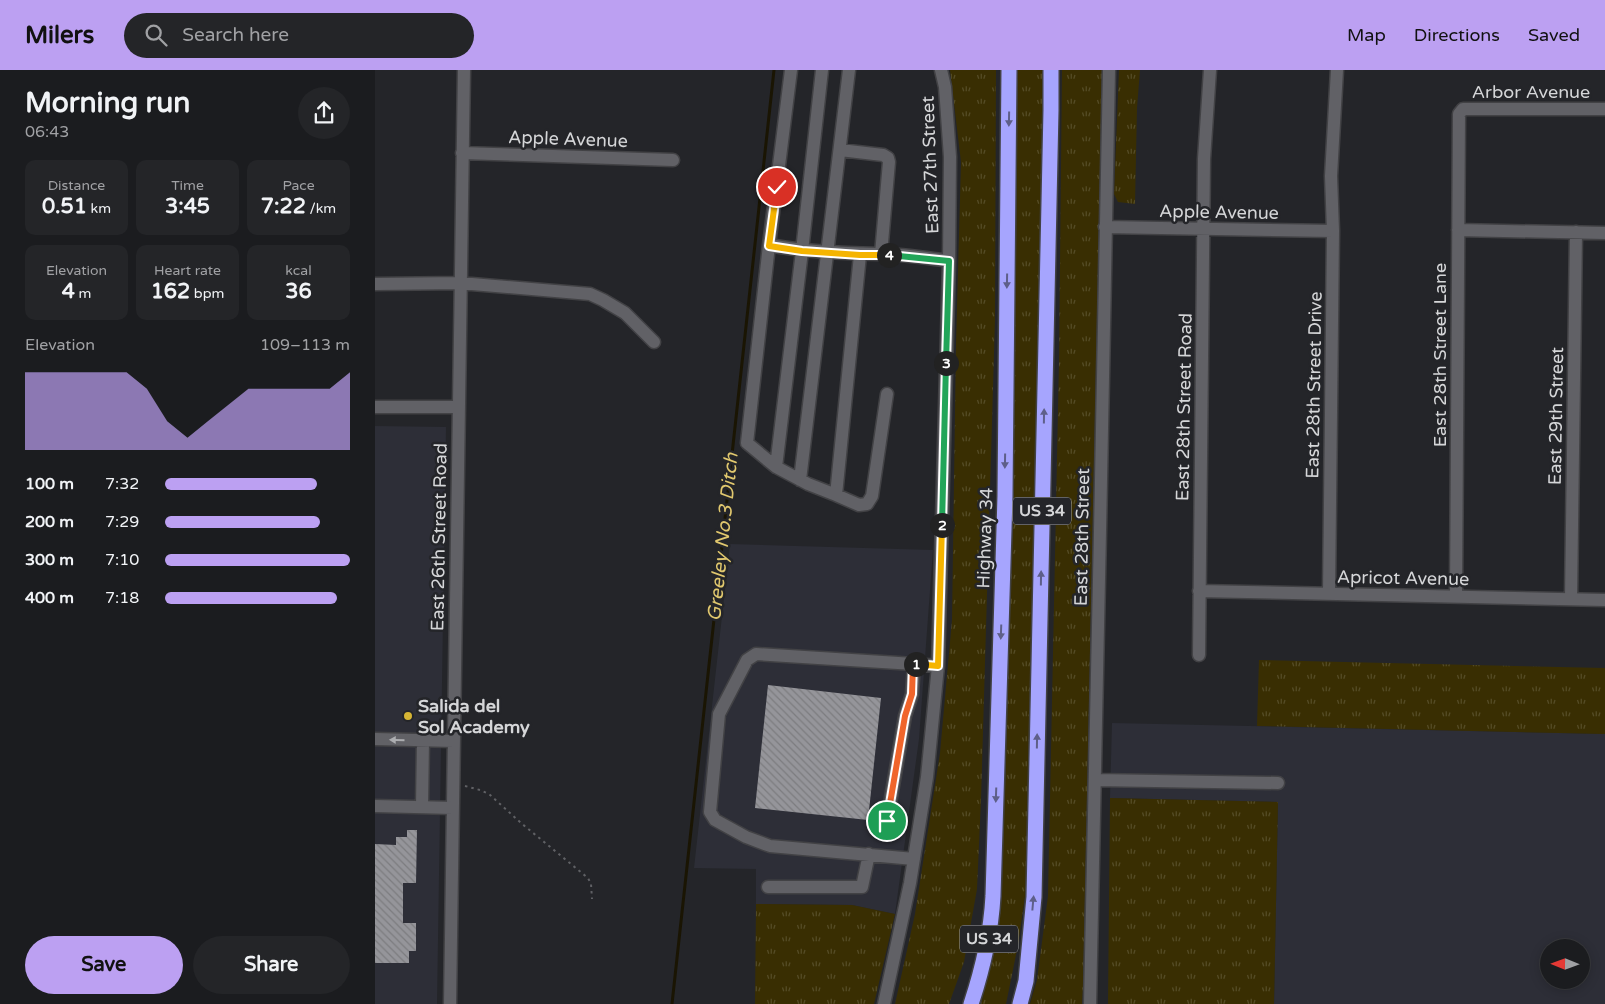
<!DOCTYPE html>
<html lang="en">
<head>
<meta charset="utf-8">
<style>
	body { margin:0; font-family:"Varela Round",sans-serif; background:#242528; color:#f1f3f6; height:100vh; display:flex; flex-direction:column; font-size:19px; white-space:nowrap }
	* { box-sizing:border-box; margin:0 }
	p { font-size:16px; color:#a0a1a4 }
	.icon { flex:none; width:28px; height:28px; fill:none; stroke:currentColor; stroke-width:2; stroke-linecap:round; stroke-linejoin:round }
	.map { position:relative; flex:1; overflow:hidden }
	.side { display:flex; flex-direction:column; background:#1b1c1f; width:375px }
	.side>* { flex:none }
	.needle { width:32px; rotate:271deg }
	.tools { position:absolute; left:1165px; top:869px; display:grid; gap:10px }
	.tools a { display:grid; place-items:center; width:50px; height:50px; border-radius:50%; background:#1b1c1f; box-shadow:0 2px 12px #0003,0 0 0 1px #393a3d; font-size:25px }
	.pin { position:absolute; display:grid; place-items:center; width:42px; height:42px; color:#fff; margin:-21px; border:2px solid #fff; border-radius:50%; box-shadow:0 1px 5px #0007 }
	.km { position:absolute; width:25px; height:25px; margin:-12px; border-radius:50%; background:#222; color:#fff; font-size:14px; line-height:25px; text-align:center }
	.round { display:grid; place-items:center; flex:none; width:52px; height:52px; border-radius:26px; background:#242528 }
	.overview { display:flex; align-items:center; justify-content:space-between; height:85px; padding:0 25px }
	h1 { font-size:28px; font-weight:700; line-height:38px }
	.metrics { display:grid; grid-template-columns:repeat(3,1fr); gap:8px; height:85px; padding:5px 25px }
	.metrics div { display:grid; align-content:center; border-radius:10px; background:#242528; text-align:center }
	.metrics b { font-size:21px; font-weight:700 }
	.metrics small { font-size:14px; font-weight:400 }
	.metrics p { font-size:14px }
	.chart { height:140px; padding:10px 25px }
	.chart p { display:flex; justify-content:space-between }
	.chart svg { width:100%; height:90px; margin-top:5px; fill:#bca0f2; opacity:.7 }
	.cta { display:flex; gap:10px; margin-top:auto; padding:10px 25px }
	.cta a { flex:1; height:58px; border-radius:30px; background:#bca0f2; color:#111; font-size:20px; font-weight:700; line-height:58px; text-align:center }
	.cta a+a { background:#242528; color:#f1f3f6 }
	ul { padding:0 25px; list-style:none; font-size:16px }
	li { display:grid; grid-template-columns:80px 60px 1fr; align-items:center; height:38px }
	li i { height:12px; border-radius:6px; background:#bca0f2 }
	header { display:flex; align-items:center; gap:30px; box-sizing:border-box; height:70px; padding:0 25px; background:#bca0f2; color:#111 }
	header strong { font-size:24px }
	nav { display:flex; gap:28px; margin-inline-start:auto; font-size:18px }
	.search { width:350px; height:45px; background:#242528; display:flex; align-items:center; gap:12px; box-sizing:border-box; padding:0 18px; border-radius:28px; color:#a0a1a4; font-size:19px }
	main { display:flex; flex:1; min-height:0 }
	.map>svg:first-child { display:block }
	.built { fill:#2d2e37; fill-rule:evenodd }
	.grass { fill:url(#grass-tufts) }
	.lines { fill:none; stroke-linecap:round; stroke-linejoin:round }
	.stream { stroke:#1a1503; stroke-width:3 }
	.building { fill:url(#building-back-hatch) }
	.minor-casing { stroke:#424245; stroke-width:15 }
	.highway-casing { stroke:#424245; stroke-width:18 }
	.path { stroke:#606165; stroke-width:2; stroke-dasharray:2.5 4; stroke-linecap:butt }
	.minor { stroke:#616166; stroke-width:12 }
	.highway { stroke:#a6a5fe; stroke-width:15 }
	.oneway { fill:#5e5f89 }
	.oneway2 { fill:#acadb0 }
	.split-1-casing { stroke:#fff; stroke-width:10 }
	.split-2-casing { stroke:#fff; stroke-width:10 }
	.split-3-casing { stroke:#fff; stroke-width:10 }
	.split-4-casing { stroke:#fff; stroke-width:10 }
	.split-5-casing { stroke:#fff; stroke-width:10 }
	.split-1 { stroke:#f0652b; stroke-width:6 }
	.split-2 { stroke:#f5b400; stroke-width:6 }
	.split-3 { stroke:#22a559; stroke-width:6 }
	.split-4 { stroke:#22a559; stroke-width:6 }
	.split-5 { stroke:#f5b400; stroke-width:6 }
	.poi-dot { fill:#d6b534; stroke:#242529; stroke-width:2 }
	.labels { text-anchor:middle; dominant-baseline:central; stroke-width:5; stroke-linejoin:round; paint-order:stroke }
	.shield { fill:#242529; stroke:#a0a1a4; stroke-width:1 }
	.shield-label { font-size:16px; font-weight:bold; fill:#d5d6d8 }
	.street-label { font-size:18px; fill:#d5d6d8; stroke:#242529 }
	.poi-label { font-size:18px; font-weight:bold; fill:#d5d6d8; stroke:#242529; text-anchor:start }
	.water-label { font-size:19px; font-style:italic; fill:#e1c86e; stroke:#242529 }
</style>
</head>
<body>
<header>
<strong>Milers</strong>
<div class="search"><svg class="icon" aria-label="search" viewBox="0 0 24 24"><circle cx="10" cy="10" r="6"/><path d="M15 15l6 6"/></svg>Search here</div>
<nav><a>Map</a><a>Directions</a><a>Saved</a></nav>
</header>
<main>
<section class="side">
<div class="overview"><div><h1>Morning run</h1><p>06:43</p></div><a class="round"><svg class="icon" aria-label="share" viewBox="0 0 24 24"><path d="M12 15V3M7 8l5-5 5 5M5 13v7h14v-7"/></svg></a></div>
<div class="metrics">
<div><p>Distance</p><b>0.51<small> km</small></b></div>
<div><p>Time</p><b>3:45</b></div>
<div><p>Pace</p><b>7:22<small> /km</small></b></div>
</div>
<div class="metrics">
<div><p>Elevation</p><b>4<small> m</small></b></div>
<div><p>Heart rate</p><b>162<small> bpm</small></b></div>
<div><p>kcal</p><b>36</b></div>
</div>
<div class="chart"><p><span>Elevation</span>109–113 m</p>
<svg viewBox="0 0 160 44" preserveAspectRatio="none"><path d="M0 44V6L10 6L20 6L30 6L40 6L50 6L60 14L70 30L80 38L90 30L100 22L110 14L120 14L130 14L140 14L150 14L160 6V44z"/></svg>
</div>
<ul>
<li><b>100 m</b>7:32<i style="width:82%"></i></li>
<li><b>200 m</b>7:29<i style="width:84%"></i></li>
<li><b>300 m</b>7:10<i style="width:100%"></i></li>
<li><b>400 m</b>7:18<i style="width:93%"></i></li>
</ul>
<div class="cta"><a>Save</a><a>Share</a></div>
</section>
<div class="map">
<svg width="1230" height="934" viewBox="0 0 1230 934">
	<defs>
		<pattern id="grass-tufts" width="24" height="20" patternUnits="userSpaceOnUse" patternTransform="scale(1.25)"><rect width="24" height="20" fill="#392e02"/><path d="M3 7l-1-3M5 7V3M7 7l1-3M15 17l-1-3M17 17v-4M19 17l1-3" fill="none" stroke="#554c26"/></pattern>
		<pattern id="building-back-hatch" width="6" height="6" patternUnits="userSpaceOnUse" patternTransform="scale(1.25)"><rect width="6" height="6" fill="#95959a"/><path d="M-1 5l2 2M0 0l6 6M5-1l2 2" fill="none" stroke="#7c7c7f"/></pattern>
	</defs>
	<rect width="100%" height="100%" fill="#242529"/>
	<path class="built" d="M0,356L71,357L62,934H0Z
		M355,474L558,480L544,669L520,844L477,835L381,834V799L319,798Z
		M737,653L1230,664V934H899L903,732L735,728ZM1174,878H1206V910H1174Z"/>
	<path class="grass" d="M575,0H621L620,249L606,730L602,819L589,892L574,934H520L540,844L565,683L577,550L581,274L586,92Z
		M642,0H667L668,43L652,812L643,875L631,934H606L618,884L625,813L630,713L637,373Z
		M687,0H727L708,918L707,934H655L662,910L673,826L684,292Z
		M744,0H765L762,38L760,134L743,132L739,124Z
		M884,590L1230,598V664L882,656Z
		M735,728L903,732L899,934H733Z
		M381,834L477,835L520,844L499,934H380Z"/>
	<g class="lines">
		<path class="stream" d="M297,934L399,0"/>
	</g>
	<path class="building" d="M393,615L506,628L493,750L380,738Z
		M32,760H42L41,813H28V853H41V881H34V893H0V774L21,775V767H32Z"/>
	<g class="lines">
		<g class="minor-casing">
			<path id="minor" d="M416,0L394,175L372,373L401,397L433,414L461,425L485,185
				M465,80L508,85L513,88L514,92L506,184
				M87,83L298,90
				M730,157L958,161
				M1083,160L1230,163
				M394,175C432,182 467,183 505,184C528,184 551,188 574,191
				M0,214L85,213L215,224L228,230L250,243L279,272
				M0,337H84
				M401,397L427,181L447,0
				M425,410L474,0
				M461,425L484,435L492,434L497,426L512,324
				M824,521L1230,530
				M954,524L958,161L956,106L962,0
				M1081,527L1084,44L1088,39H1230
				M1196,529L1201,162
				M824,585L829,89L835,0
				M539,594L381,584L372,590L344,644L335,742L340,750L371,767L395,776L539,789
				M0,669L79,671
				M721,710L903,713
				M0,736L78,738
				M47,737L48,670
				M512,751L530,646L537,624L539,594L563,596
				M393,817H487L494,784
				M75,934L89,0
				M509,934L535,813L552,707L563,596L574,191L575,87L570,17L566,0
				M715,934C723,623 727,311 734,0"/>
		</g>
		<g class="highway-casing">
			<path id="highway" d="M596,934C608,898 616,863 618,826L630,426L634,0
				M645,934L651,911L659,827L676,40V0"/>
		</g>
		<path class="path" d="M90,716L105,720L114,724L146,753L213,808L216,814L217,829"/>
		<use href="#minor" class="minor"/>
		<use href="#highway" class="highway"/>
	</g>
	<defs><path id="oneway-solid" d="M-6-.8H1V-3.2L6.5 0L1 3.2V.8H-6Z" transform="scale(1.25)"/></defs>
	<g class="oneway">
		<use href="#oneway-solid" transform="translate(634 49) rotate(91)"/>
		<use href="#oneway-solid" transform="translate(632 211) rotate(91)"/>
		<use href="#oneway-solid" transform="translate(669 346) rotate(-89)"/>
		<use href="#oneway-solid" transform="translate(630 391) rotate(91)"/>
		<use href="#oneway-solid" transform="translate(666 508) rotate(-89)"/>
		<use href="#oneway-solid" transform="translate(626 562) rotate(92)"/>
		<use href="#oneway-solid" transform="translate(662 671) rotate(-89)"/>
		<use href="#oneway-solid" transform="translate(621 725) rotate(92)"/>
		<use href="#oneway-solid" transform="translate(658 833) rotate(-85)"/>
	</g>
	<use class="oneway2" href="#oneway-solid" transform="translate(22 670) rotate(-179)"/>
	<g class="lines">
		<g class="split-1-casing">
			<path id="split-1" d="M512,751L530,646L537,624L538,594H541"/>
		</g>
		<g class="split-2-casing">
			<path id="split-2" d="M541,594L563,596L567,455"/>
		</g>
		<g class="split-3-casing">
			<path id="split-3" d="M567,455L571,293"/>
		</g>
		<g class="split-4-casing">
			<path id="split-4" d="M514,185L574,191L571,293"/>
		</g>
		<g class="split-5-casing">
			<path id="split-5" d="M402,117L394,176L427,181L485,185H514"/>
		</g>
		<use href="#split-1" class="split-1"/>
		<use href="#split-2" class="split-2"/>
		<use href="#split-3" class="split-3"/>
		<use href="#split-4" class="split-4"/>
		<use href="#split-5" class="split-5"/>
	</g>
	<circle class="poi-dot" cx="33" cy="646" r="5"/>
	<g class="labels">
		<g class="shield">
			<rect x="638" y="427.5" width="58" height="27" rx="4"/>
			<rect x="585" y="855.5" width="58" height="27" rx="4"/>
		</g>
		<g class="shield-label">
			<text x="667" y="441">US 34</text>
			<text x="614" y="869">US 34</text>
		</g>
		<g class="street-label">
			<text x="1156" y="22">Arbor Avenue</text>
			<text transform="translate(193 69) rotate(2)">Apple Avenue</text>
			<text transform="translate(555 95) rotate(-92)">East 27th Street</text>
			<text transform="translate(844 142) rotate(1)">Apple Avenue</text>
			<text transform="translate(1065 285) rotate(-90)">East 28th Street Lane</text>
			<text transform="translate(939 315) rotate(-89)">East 28th Street Drive</text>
			<text transform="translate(809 337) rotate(-89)">East 28th Street Road</text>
			<text transform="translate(1181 346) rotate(-89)">East 29th Street</text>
			<text transform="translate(64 467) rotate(-89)">East 26th Street Road</text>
			<text transform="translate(707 467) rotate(-89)">East 28th Street</text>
			<text transform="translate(610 468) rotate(-88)">Highway 34</text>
			<text transform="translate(1028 508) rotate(1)">Apricot Avenue</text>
		</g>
		<g class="poi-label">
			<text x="43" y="636">Salida del<tspan x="43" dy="21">Sol Academy</tspan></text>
		</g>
		<g class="water-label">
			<text transform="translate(348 467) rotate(-84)">Greeley No.3 Ditch</text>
		</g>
	</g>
</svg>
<div class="tools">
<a><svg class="needle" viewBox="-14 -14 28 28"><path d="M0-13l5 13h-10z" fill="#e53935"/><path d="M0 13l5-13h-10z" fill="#a0a1a4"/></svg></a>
</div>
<div class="pin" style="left:512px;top:751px;background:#1e9e55"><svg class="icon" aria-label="arrive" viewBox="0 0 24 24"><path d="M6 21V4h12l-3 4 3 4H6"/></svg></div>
<div class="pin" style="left:402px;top:117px;background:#d93025"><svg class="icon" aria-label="check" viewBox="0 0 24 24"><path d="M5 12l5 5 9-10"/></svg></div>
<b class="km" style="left:541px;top:594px">1</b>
<b class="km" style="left:567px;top:455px">2</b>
<b class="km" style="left:571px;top:293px">3</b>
<b class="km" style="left:514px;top:185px">4</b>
</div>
</main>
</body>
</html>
